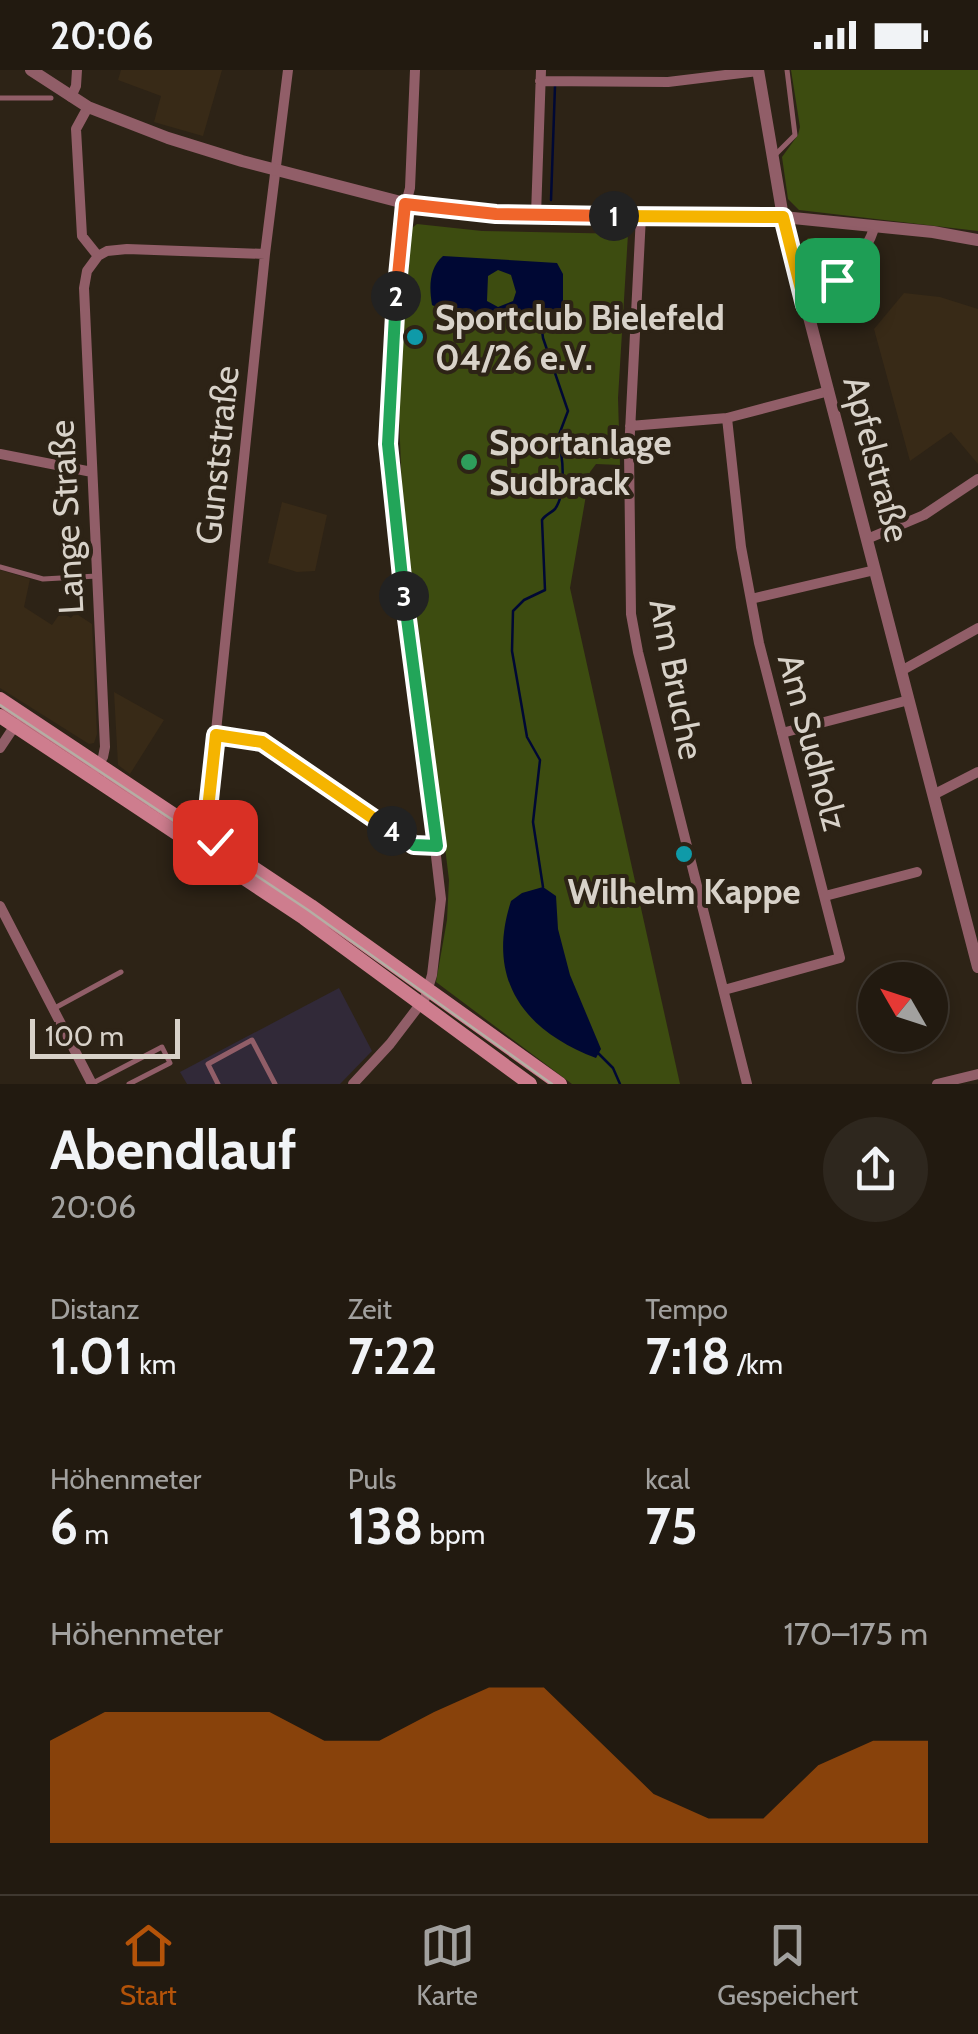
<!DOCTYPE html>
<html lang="de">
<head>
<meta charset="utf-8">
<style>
	body { margin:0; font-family:Cabin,sans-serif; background:#2e271e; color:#f1f3f6; height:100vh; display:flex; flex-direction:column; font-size:38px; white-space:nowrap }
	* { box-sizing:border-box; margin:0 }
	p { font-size:32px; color:#a2a19f }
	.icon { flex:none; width:55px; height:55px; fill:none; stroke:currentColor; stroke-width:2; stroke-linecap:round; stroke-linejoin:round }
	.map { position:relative; height:1014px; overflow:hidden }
	.side { display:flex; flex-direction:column; background:#221a10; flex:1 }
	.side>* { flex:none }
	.needle { width:65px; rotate:309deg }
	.controls { position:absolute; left:858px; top:892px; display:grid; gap:20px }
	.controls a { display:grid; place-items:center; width:90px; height:90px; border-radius:50%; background:#221a10; box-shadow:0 5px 15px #0003,0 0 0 2px #3f3830; font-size:50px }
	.scale { position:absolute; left:30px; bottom:25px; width:150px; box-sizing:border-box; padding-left:10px; border:5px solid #d8d2c9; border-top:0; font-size:28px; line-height:35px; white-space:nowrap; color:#d8d2c9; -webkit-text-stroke:8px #2d2316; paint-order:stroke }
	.pin { position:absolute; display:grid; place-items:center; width:85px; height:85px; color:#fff; margin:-42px; border-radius:20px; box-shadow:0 5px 15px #0006 }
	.km { position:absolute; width:50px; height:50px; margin:-25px; border-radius:50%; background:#222; color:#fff; font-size:28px; line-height:50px; text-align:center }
	.round { display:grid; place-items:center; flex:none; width:105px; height:105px; border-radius:52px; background:#2e271e }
	.head { display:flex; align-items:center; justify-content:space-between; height:170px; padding:0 50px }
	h1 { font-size:55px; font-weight:700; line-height:75px }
	.figures { display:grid; grid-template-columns:repeat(3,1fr); gap:15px; height:170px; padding:10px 50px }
	.figures div { display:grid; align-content:center }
	.figures b { font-size:50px; font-weight:700 }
	.figures small { font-size:28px; font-weight:400 }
	.figures p { font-size:28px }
	.chart { height:280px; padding:20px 50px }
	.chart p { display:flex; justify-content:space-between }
	.chart svg { width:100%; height:180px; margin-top:10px; fill:#b45309; opacity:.7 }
	.status { display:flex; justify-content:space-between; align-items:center; height:70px; padding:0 50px; background:#221a10; direction:ltr }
	.status svg { height:28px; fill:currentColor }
	.dock { display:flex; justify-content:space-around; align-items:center; height:140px; border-top:2px solid #3f3830; background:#221a10; font-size:28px; color:#a2a19f }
	.dock a { display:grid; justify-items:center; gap:5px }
	.dock .current { color:#b45309 }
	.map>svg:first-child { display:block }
	.built { fill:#382a17 }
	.industrial { fill:#312938 }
	.green { fill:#3d4c10 }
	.water { fill:#000834; fill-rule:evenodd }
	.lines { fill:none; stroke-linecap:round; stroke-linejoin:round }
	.stream { stroke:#000834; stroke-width:2.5 }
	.service { stroke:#915e68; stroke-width:5 }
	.minor { stroke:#915e68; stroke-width:10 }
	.tertiary { stroke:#915e68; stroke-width:12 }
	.secondary { stroke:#ce7d8e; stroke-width:14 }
	.tram { stroke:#b5aea4; stroke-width:2.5 }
	.split-1-casing { stroke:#fff; stroke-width:20 }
	.split-2-casing { stroke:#fff; stroke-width:20 }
	.split-3-casing { stroke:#fff; stroke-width:20 }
	.split-4-casing { stroke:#fff; stroke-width:20 }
	.split-5-casing { stroke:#fff; stroke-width:20 }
	.split-1 { stroke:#f5b400; stroke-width:12 }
	.split-2 { stroke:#f0652b; stroke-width:12 }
	.split-3 { stroke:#22a559; stroke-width:12 }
	.split-4 { stroke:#22a559; stroke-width:12 }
	.split-5 { stroke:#f5b400; stroke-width:12 }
	.culture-dot { fill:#0f9aa8; stroke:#2d2316; stroke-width:4 }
	.leisure-dot { fill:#2e9e5b; stroke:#2d2316; stroke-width:4 }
	.labels { text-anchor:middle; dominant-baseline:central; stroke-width:8; stroke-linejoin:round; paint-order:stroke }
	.poi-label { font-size:35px; font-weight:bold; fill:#d8d2c9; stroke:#2d2316; text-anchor:start }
	.street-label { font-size:35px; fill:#d8d2c9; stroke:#2d2316 }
</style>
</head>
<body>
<div class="status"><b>20:06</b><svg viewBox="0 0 49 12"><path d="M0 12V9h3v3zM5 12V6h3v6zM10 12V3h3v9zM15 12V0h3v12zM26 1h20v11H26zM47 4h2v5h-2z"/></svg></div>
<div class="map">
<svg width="978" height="1014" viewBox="0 0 978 1014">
	<rect width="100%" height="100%" fill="#2d2316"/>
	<path class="built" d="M121,0H222L203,66L154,52L161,26L118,10Z
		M904,223L940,227L978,239V394L951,362L910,391L874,259Z
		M282,432L327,445L315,501L297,502L268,493Z
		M0,500L30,509L24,537L52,555L61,542L71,548L75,543L92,554L97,664L94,673L89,674L0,618Z
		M114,622L164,650L130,704L118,695Z"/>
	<path class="industrial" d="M339,918L372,981L340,1014H187L180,1002Z"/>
	<path class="green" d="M791,0H978V161L799,140L788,129L782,87L798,65L800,57Z
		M417,154L482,161L628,164L618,328L620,395L596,394L590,402L570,518L680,1014H572L436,912L447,850L449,810L402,425L398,317L412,158Z
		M808,168L859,172L861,178L818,225L805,173Z"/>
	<path class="water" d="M443,186L557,193L563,204V237L553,246L540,247L445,242L432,235C429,217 429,198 443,186ZM498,200L511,205L516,222L513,231L498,237L487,231L488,206Z
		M543,817L556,826L558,859L570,905L601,979L596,988C522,960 486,908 511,831L522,823Z"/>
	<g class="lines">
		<path class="stream" d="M551,130L555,16
			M540,245L543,268L568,341L557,370C564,385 566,424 555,439C551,443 545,445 542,450L545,520L524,530L513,541L512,581L522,638L527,667L540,690L533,752L543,817
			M596,981L613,998L620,1014"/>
		<path class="service" d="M0,28H51
			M775,85L795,65L787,0
			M0,497L43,509L97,506
			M53,939L121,902
			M93,1013L162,977L170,993L129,1014
			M218,1014L208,994L252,970L275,1014"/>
		<path class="minor" d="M540,11L668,12L758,1
			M71,27L76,16L77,0
			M88,37L76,59L82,166L98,186L87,201L84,218L105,677L103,687L92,705
			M536,145L541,0
			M641,146L629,381L631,544L638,582L747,1014
			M98,186L107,181L127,179L265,184
			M805,235C826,229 872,178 874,156
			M630,356L727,348L829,321
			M0,384L92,402
			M867,469L924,445L978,409
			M751,529L875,500
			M901,601L978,558
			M782,663L909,630
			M216,665L262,672L410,773L437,776
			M0,678L16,654
			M933,725L978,702
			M196,768L204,756L208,739L265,184L288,0
			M825,826L917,802
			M0,836L92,1014
			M724,920L840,888L759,573L741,477L727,348
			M353,1014L390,974L425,928L432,905L441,829L388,374L390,298L402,148L410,118L415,0
			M937,1014L978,1004"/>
		<path class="tertiary" d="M31,0L88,37L168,68L242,91L424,138L536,145L783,147L933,162L978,170
			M758,0L783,147L978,897"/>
		<path class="secondary" d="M0,629L311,836L560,1014
			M0,646L304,848L530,1014"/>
		<path class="tram" d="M0,635L308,840L552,1014"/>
	</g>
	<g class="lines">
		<g class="split-1-casing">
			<path id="split-1" d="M614,146L783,147L805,235L818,232L837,210"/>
		</g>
		<g class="split-2-casing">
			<path id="split-2" d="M396,226L405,134L496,144L614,146"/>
		</g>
		<g class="split-3-casing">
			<path id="split-3" d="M396,226L388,374L404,526"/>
		</g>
		<g class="split-4-casing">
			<path id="split-4" d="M392,761L414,775L437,776L404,526"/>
		</g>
		<g class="split-5-casing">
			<path id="split-5" d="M215,772L200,762L208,739L216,665L262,672L392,761"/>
		</g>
		<use href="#split-1" class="split-1"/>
		<use href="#split-2" class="split-2"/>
		<use href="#split-3" class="split-3"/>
		<use href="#split-4" class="split-4"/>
		<use href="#split-5" class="split-5"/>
	</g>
	<g class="culture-dot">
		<circle cx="415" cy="267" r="10"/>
		<circle cx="684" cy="784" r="10"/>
	</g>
	<circle class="leisure-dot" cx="469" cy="392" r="10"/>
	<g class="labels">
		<g class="poi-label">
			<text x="435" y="247">Sportclub Bielefeld<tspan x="435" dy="40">04/26 e.V.</tspan></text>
			<text x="489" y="372">Sportanlage<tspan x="489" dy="40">Sudbrack</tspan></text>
			<text x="684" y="821" text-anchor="middle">Wilhelm Kappe</text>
		</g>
		<g class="street-label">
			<text transform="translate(217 385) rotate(-84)">Gunststraße</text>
			<text transform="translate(877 389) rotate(75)">Apfelstraße</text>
			<text transform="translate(66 447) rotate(-93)">Lange Straße</text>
			<text transform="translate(677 609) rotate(79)">Am Bruche</text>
			<text transform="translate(813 672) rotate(75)">Am Sudholz</text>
		</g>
	</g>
</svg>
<div class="controls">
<a><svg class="needle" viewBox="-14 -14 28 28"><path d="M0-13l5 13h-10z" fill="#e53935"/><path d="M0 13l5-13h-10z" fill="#a2a19f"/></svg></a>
</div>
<div class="scale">100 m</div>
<div class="pin" style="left:837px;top:210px;background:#1e9e55"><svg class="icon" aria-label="arrive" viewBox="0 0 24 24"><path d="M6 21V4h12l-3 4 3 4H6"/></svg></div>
<div class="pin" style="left:215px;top:772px;background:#d93025"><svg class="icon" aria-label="check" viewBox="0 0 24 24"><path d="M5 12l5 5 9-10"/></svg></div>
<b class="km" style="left:614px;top:146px">1</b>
<b class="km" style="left:396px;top:226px">2</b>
<b class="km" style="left:404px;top:526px">3</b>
<b class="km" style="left:392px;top:761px">4</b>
</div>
<section class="side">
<div class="head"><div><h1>Abendlauf</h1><p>20:06</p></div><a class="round"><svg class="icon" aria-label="share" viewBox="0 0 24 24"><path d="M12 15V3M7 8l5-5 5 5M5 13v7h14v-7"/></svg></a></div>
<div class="figures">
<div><p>Distanz</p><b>1.01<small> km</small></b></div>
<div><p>Zeit</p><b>7:22</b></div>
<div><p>Tempo</p><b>7:18<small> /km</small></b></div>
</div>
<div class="figures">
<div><p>Höhenmeter</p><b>6<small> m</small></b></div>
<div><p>Puls</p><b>138<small> bpm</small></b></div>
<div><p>kcal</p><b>75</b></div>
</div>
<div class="chart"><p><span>Höhenmeter</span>170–175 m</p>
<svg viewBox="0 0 160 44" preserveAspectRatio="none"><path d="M0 44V19L10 12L20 12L30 12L40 12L50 19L60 19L70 12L80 6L90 6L100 19L110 32L120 38L130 38L140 25L150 19L160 19V44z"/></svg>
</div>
</section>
<nav class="dock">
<a class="current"><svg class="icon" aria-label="home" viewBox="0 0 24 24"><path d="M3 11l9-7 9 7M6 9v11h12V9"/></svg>Start</a>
<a><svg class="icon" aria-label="map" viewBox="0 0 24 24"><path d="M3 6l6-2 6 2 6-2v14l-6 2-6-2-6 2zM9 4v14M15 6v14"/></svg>Karte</a>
<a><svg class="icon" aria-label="saved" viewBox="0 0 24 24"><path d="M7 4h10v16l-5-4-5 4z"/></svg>Gespeichert</a>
</nav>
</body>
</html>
